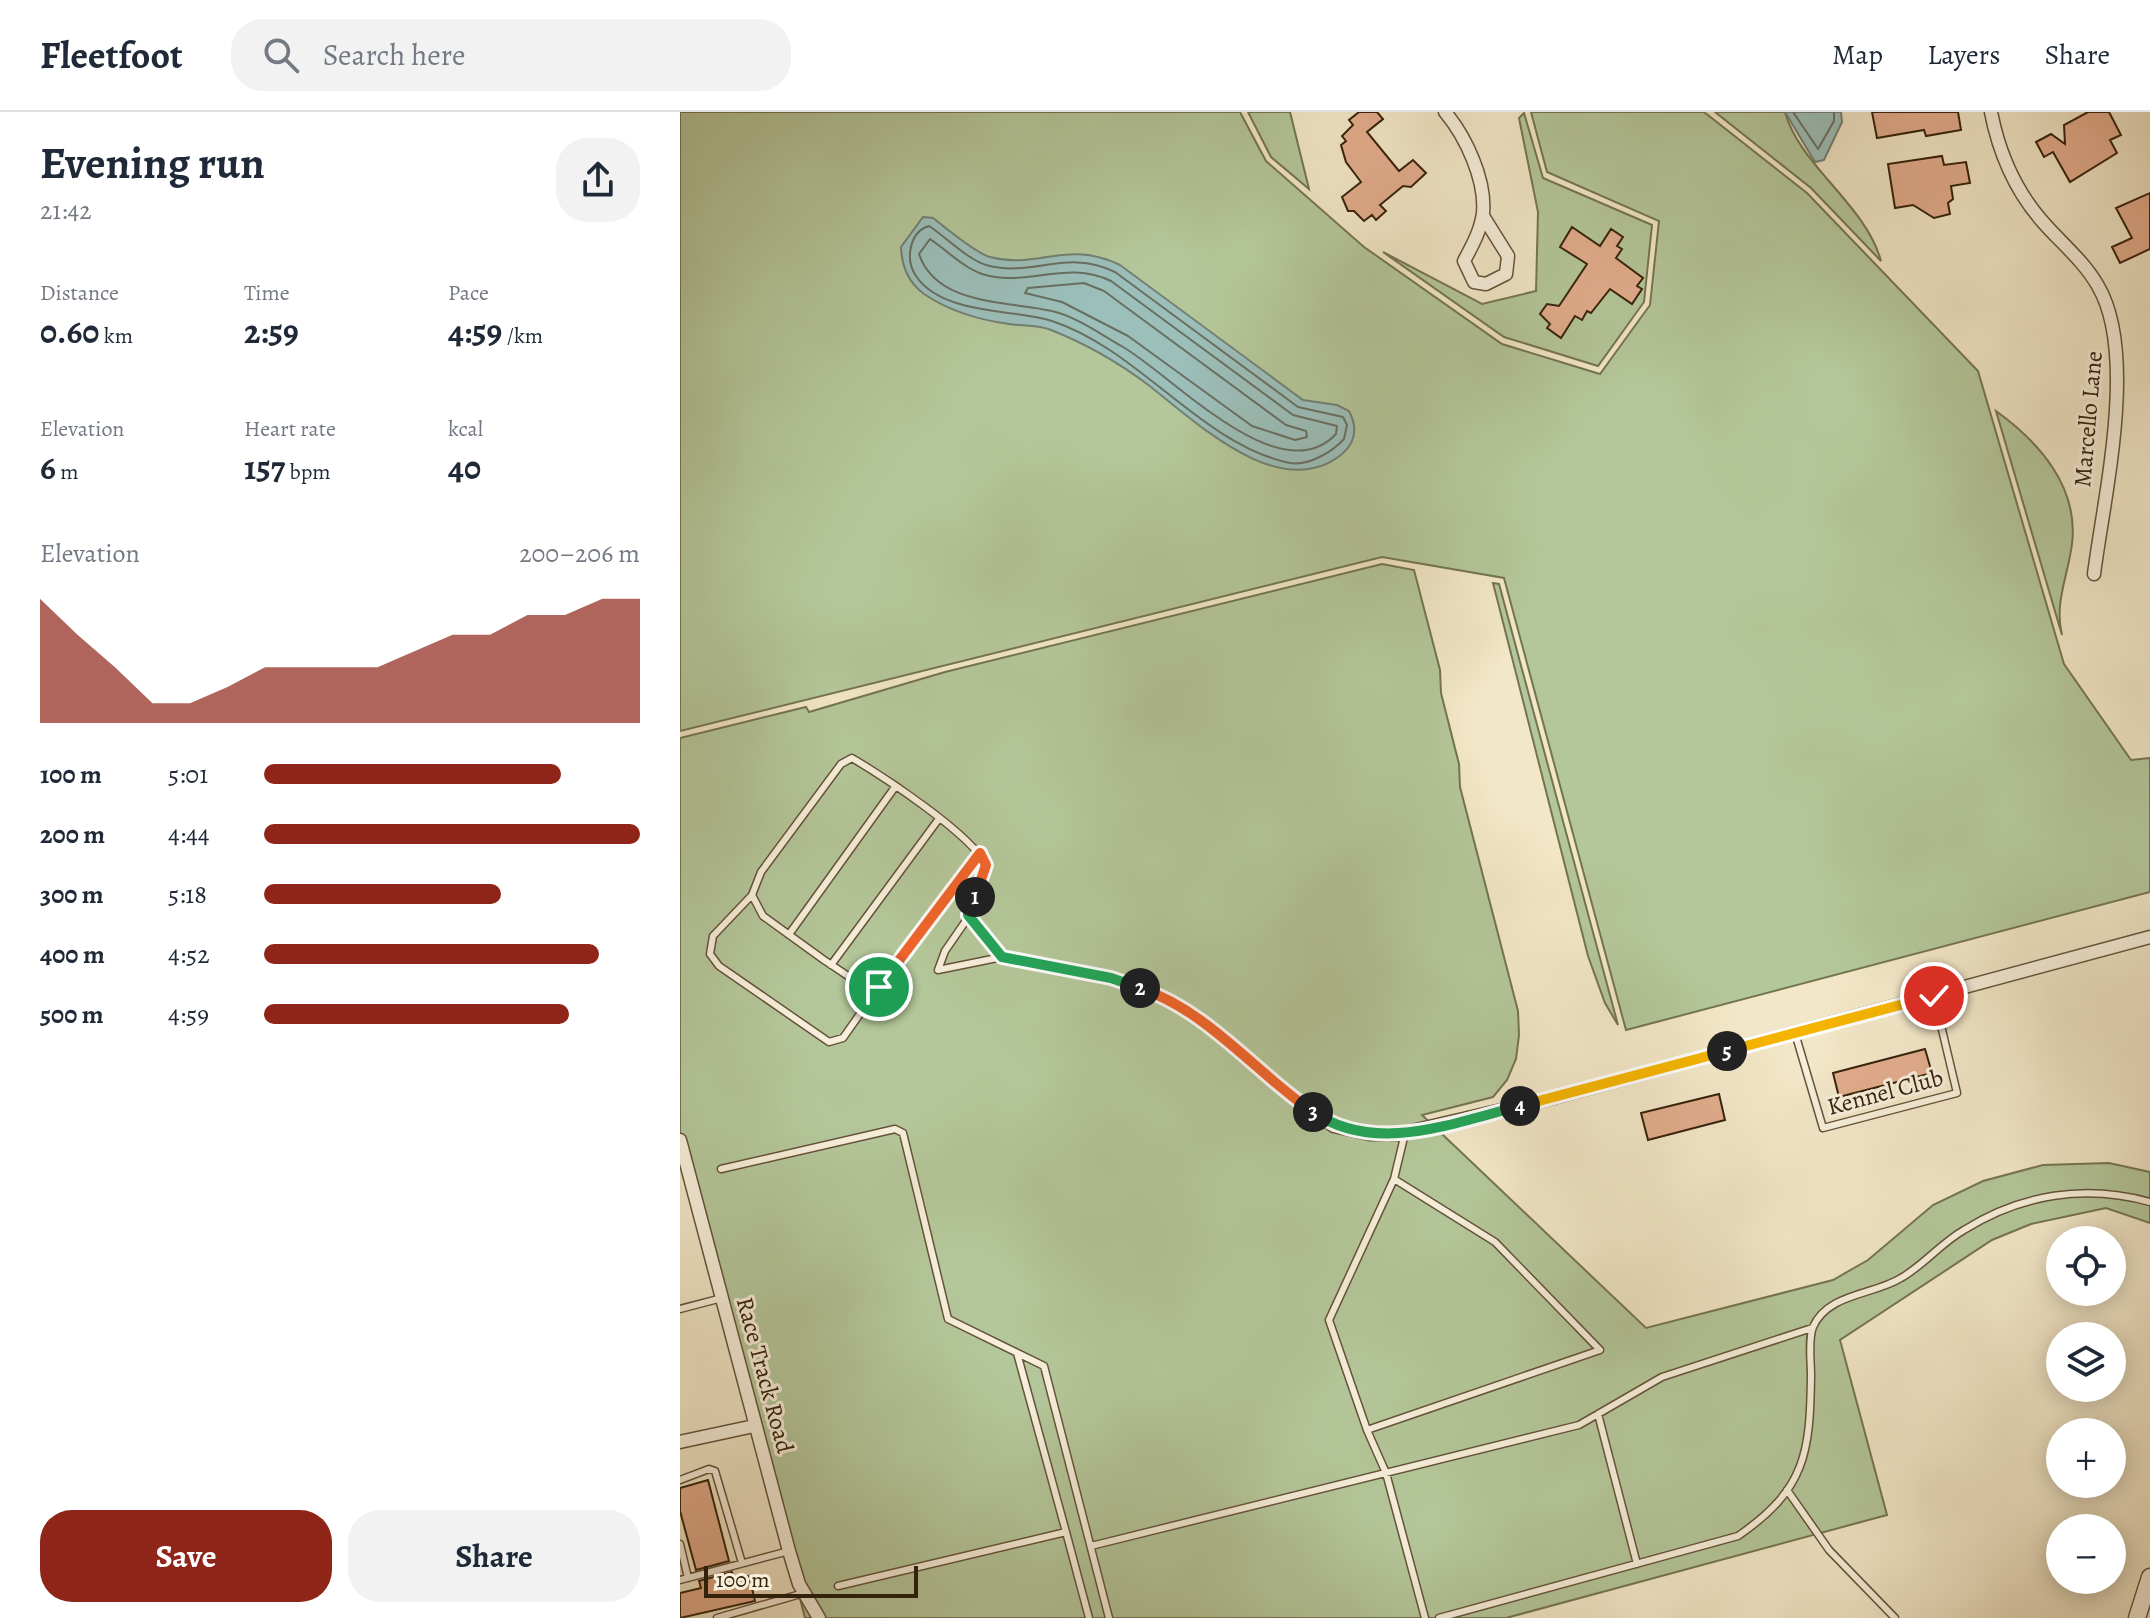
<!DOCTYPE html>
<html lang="en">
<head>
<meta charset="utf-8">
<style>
	body { margin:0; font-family:Alegreya,serif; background:#f2f2f3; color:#1f2937; height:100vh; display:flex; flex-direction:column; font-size:30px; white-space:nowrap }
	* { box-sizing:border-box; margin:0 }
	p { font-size:26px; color:#747a83 }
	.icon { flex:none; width:44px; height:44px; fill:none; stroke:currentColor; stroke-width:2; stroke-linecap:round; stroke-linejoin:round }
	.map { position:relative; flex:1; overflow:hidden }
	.details { display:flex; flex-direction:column; background:#fff; width:680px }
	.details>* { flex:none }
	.buttons { position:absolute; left:1366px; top:1114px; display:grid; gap:16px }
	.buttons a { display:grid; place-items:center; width:80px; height:80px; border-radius:50%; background:#fff; box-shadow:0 4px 20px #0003; font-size:40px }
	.scale { position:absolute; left:24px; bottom:20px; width:214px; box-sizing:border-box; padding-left:8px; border:4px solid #34220b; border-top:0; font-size:22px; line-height:28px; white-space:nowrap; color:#34220b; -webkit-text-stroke:6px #f7efdb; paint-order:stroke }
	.pin { position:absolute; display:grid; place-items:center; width:68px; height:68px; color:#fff; margin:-34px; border:4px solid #fff; border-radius:50%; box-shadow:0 2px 8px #0007 }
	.km { position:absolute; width:40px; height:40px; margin:-20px; border-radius:50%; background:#222; color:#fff; font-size:22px; line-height:40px; text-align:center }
	.round { display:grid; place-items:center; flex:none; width:84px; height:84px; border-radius:32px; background:#f2f2f3 }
	.overview { display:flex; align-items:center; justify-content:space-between; height:136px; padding:0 40px }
	h1 { font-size:44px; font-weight:700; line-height:60px }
	.stats { display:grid; grid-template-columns:repeat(3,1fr); gap:12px; height:136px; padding:8px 40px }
	.stats div { display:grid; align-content:center }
	.stats b { font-size:34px; font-weight:700 }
	.stats small { font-size:22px; font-weight:400 }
	.stats p { font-size:22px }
	.chart { height:224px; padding:16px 40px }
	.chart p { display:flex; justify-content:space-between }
	.chart svg { width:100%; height:144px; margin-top:8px; fill:#8f2418; opacity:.7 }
	.action { display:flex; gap:16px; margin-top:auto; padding:16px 40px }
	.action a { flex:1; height:92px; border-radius:32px; background:#8f2418; color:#fff; font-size:32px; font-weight:700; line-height:92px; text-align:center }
	.action a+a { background:#f2f2f3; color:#1f2937 }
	ul { padding:0 40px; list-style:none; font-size:26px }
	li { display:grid; grid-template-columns:128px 96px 1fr; align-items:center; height:60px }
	li i { height:20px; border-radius:10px; background:#8f2418 }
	header { display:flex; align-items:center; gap:48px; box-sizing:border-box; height:112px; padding:0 40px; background:#fff; border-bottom:2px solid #e0e1e3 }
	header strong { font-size:38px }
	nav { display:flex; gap:44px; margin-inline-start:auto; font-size:28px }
	.search { width:560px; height:72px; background:#f2f2f3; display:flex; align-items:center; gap:20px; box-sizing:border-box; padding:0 28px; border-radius:32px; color:#747a83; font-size:30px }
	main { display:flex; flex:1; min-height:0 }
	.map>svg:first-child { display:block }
	.green { fill:#b4c79a; stroke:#747452; stroke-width:2 }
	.water { fill:#9cbfba; stroke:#728074; stroke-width:2 }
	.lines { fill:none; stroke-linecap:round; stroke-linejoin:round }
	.shore { stroke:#687062; stroke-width:2 }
	.building { fill:#e2ac8c; stroke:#34220b; stroke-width:2 }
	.service-casing { stroke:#64533a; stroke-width:9 }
	.minor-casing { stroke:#64533a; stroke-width:15 }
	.tertiary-casing { stroke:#64533a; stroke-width:19 }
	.service { stroke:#f7efdb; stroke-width:6 }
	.minor { stroke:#f7efdb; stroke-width:12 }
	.tertiary { stroke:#f7efdb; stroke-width:16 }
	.split-1-casing { stroke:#fff; stroke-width:16 }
	.split-2-casing { stroke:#fff; stroke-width:16 }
	.split-3-casing { stroke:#fff; stroke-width:16 }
	.split-4-casing { stroke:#fff; stroke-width:16 }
	.split-5-casing { stroke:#fff; stroke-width:16 }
	.split-6-casing { stroke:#fff; stroke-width:16 }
	.split-1 { stroke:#f0652b; stroke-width:10 }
	.split-2 { stroke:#22a559; stroke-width:10 }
	.split-3 { stroke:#f0652b; stroke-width:10 }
	.split-4 { stroke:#22a559; stroke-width:10 }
	.split-5 { stroke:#f5b400; stroke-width:10 }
	.split-6 { stroke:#f5b400; stroke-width:10 }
	.labels { text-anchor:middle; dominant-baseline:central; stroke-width:6; stroke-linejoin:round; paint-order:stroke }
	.street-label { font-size:24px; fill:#34220b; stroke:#f7efdb }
</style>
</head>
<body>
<header>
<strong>Fleetfoot</strong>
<div class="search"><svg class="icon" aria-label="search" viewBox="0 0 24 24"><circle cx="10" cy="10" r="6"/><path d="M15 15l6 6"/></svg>Search here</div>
<nav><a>Map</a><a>Layers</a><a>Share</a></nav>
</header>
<main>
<section class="details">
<div class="overview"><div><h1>Evening run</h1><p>21:42</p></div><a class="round"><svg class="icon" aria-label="share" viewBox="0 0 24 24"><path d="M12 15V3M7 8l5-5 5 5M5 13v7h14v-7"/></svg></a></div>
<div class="stats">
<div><p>Distance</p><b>0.60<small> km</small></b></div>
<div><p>Time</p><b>2:59</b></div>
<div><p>Pace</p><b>4:59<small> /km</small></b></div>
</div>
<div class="stats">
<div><p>Elevation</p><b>6<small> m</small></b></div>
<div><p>Heart rate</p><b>157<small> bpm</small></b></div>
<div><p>kcal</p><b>40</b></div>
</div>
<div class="chart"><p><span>Elevation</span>200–206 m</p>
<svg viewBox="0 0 160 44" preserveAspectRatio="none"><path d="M0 44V6L10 17L20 27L30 38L40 38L50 33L60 27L70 27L80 27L90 27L100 22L110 17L120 17L130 11L140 11L150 6L160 6V44z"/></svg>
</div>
<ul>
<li><b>100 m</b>5:01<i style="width:79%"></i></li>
<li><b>200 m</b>4:44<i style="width:100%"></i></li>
<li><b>300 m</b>5:18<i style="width:63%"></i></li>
<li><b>400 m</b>4:52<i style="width:89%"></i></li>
<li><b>500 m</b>4:59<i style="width:81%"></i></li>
</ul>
<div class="action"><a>Save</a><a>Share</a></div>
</section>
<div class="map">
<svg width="1470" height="1506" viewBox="0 0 1470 1506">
	<rect width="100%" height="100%" fill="#f2e7c8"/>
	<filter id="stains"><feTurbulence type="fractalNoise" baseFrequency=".0025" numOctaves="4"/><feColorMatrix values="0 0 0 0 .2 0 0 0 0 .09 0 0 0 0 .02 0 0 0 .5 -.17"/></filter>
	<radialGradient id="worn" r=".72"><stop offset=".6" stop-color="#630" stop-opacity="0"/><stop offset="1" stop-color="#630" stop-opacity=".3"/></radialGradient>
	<path class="green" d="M0,0H560L586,49L684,135L822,232L920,262L970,193L979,109L867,60L851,0H1024L1127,81L1298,259L1384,552L1451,648L1470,646V780L946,918L824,466L702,445L0,619Z
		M568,0H610L629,77L591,45Z
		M1035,0H1105C1119,53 1186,93 1201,149L1131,76Z
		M844,1L863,66L972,113L964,190L918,254L824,225L703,140L802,192L856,179L858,100L839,6Z
		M1316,299C1359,330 1399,375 1392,432C1388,464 1374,491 1382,523Z
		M702,452L734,458L760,558L761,581L779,652L780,675L838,899L839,923L836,947L827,968L813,985L742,1003L966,1216L1153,1168L1188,1148L1253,1093L1303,1069L1363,1053L1429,1051L1470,1060V1111L1426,1096L1351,1112L1312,1128L1160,1228L1207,1403L826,1506H125L0,1023V626L126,595L129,600L265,560Z
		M813,471L819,472L938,913L925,891L908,844Z"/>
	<path class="water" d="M1105,0H1161L1162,10L1144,48L1135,50Z
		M243,105L253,106C266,116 295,141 310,145C358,158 386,127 440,153L623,288L657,293L669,299C678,316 676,330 662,342C600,393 514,308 467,272C439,251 404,231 371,218C359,213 343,214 329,212C300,208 269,199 244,182C228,170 222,155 221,135Z"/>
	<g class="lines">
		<path class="shore" d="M1113,0L1138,37L1154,9V0
			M249,114C266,125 287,147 306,153C351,166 387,136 435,160L618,295L663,305L667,313L664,327C652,340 629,354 610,351C522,333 460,238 372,209C334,197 262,203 236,164C225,148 229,120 249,114Z
			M250,127C265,137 284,156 302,162C346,176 387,147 431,169L613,303L657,314L656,322C600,382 492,263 443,235C422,223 395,204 372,199C329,189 256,194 239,142Z
			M404,171L424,179L606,313L626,319L627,325L615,328L572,314L448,224L382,190L345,181L348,176Z"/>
	</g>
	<path class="building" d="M679,0H697L703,7L687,20L719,59L733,48L746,61L731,75L723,74L700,93L706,99L696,108L692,103L684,109L674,99H668L662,85L681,70L666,50L661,33L666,29L662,24L673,13L669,8Z
		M1192,0H1278L1281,18L1246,24L1244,18L1197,26Z
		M1408,0H1429L1441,23L1430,28L1437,41L1390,70L1373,40L1364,45L1356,30L1371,22L1385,32L1384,13Z
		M1262,44L1264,53L1286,50L1290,71L1271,74L1273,87L1268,91L1270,102L1254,106L1233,93L1215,96L1208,52Z
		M1470,81V137L1440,151L1432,135L1452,126L1436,96Z
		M892,115L920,134L931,117L943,125L937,134L942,137L936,146L963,166L957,174L962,177L952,192L930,177L911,201L907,199L902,208L895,204L881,226L867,216L870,212L860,202L867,192L879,194L907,152L880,135Z
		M1245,937L1252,961L1159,985L1153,961Z
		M1039,982L1045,1008L968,1028L961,1001Z
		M28,1368L49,1449L16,1458L0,1399V1376Z
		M52,1460L54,1467L69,1464L75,1489L0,1506V1481L21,1476L19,1469Z"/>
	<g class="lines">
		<g class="service-casing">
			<path id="service" d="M300,741L199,875L183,874L144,848L83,804L72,783L81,760L161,652L172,646C204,665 291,722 306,753L285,810L265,839L258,858L322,845L431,866L481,883L519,907L615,987
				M72,783L33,824L30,842L39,854L149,930L163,926L199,875
				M288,803L322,845
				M110,821L215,675
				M151,853L258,708
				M1115,921L1143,1016L1277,981L1254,884
				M41,1057L215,1017L223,1021L268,1207L364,1254L429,1506
				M714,1067L815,1130L920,1238L687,1318L706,1361L745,1506
				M0,1197L42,1186
				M918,1302L957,1452
				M687,1318L649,1208L714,1067L725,1021
				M0,1368L29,1357L35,1359L62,1451
				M1107,1378L1149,1438L1215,1506
				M386,1420L409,1506
				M0,1432L8,1466
				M411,1434L899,1313L982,1265L1132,1216
				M0,1468L109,1439
				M158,1474L386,1420L337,1241
				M37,1506L124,1481
				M759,1506L1058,1424C1126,1377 1130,1341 1131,1263C1131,1250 1128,1227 1133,1215C1148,1181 1194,1183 1221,1166C1244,1153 1261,1131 1284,1118C1341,1082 1406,1072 1470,1090"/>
		</g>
		<g class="minor-casing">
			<path id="minor" d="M765,0C786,25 806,68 803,101C801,118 792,134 784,149L794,170L806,172L826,162L828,144L803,104
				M1311,0C1319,41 1335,78 1362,109C1381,131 1403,148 1418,174C1458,242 1424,384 1414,462
				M615,987L654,1014L690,1022H719L869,987L1470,825
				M0,1028L109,1439L119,1472L139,1506
				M0,1330L74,1314"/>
		</g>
		<g class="tertiary-casing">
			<path id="tertiary" d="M1457,1506L1470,1465"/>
		</g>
		<use href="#service" class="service"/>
		<use href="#minor" class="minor"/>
		<use href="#tertiary" class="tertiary"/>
	</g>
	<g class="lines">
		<g class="split-1-casing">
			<path id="split-1" d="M199,875L300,741L306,753L295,785"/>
		</g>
		<g class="split-2-casing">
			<path id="split-2" d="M295,785L288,803L322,845L431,866L460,876"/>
		</g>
		<g class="split-3-casing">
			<path id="split-3" d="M460,876C528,899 575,960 633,1000"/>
		</g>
		<g class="split-4-casing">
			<path id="split-4" d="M633,1000C696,1043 772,1011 840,994"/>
		</g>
		<g class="split-5-casing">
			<path id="split-5" d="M840,994L1047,939"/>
		</g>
		<g class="split-6-casing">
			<path id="split-6" d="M1047,939L1254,884"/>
		</g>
		<use href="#split-1" class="split-1"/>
		<use href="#split-2" class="split-2"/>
		<use href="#split-3" class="split-3"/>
		<use href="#split-4" class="split-4"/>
		<use href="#split-5" class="split-5"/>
		<use href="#split-6" class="split-6"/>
	</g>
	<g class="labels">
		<g class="street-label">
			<text transform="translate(1408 307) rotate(-85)">Marcello Lane</text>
			<text transform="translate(1205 980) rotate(-15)">Kennel Club</text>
			<text transform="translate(85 1263) rotate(75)">Race Track Road</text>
		</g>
	</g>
	<rect width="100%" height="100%" filter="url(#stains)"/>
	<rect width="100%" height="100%" fill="url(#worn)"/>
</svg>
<div class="buttons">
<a><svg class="icon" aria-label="locate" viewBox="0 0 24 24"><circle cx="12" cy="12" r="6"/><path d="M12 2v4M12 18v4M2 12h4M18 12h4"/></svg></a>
<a><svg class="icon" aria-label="layers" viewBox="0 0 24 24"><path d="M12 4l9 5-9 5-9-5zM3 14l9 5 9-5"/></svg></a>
<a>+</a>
<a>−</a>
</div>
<div class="scale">100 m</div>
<div class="pin" style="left:199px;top:875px;background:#1e9e55"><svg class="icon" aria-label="arrive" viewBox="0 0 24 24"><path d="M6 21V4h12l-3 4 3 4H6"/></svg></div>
<div class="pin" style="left:1254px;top:884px;background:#d93025"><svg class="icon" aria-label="check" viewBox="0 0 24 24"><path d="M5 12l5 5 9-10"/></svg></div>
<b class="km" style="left:295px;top:785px">1</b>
<b class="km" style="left:460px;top:876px">2</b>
<b class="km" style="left:633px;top:1000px">3</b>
<b class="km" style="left:840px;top:994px">4</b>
<b class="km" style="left:1047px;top:939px">5</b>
</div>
</main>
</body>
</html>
